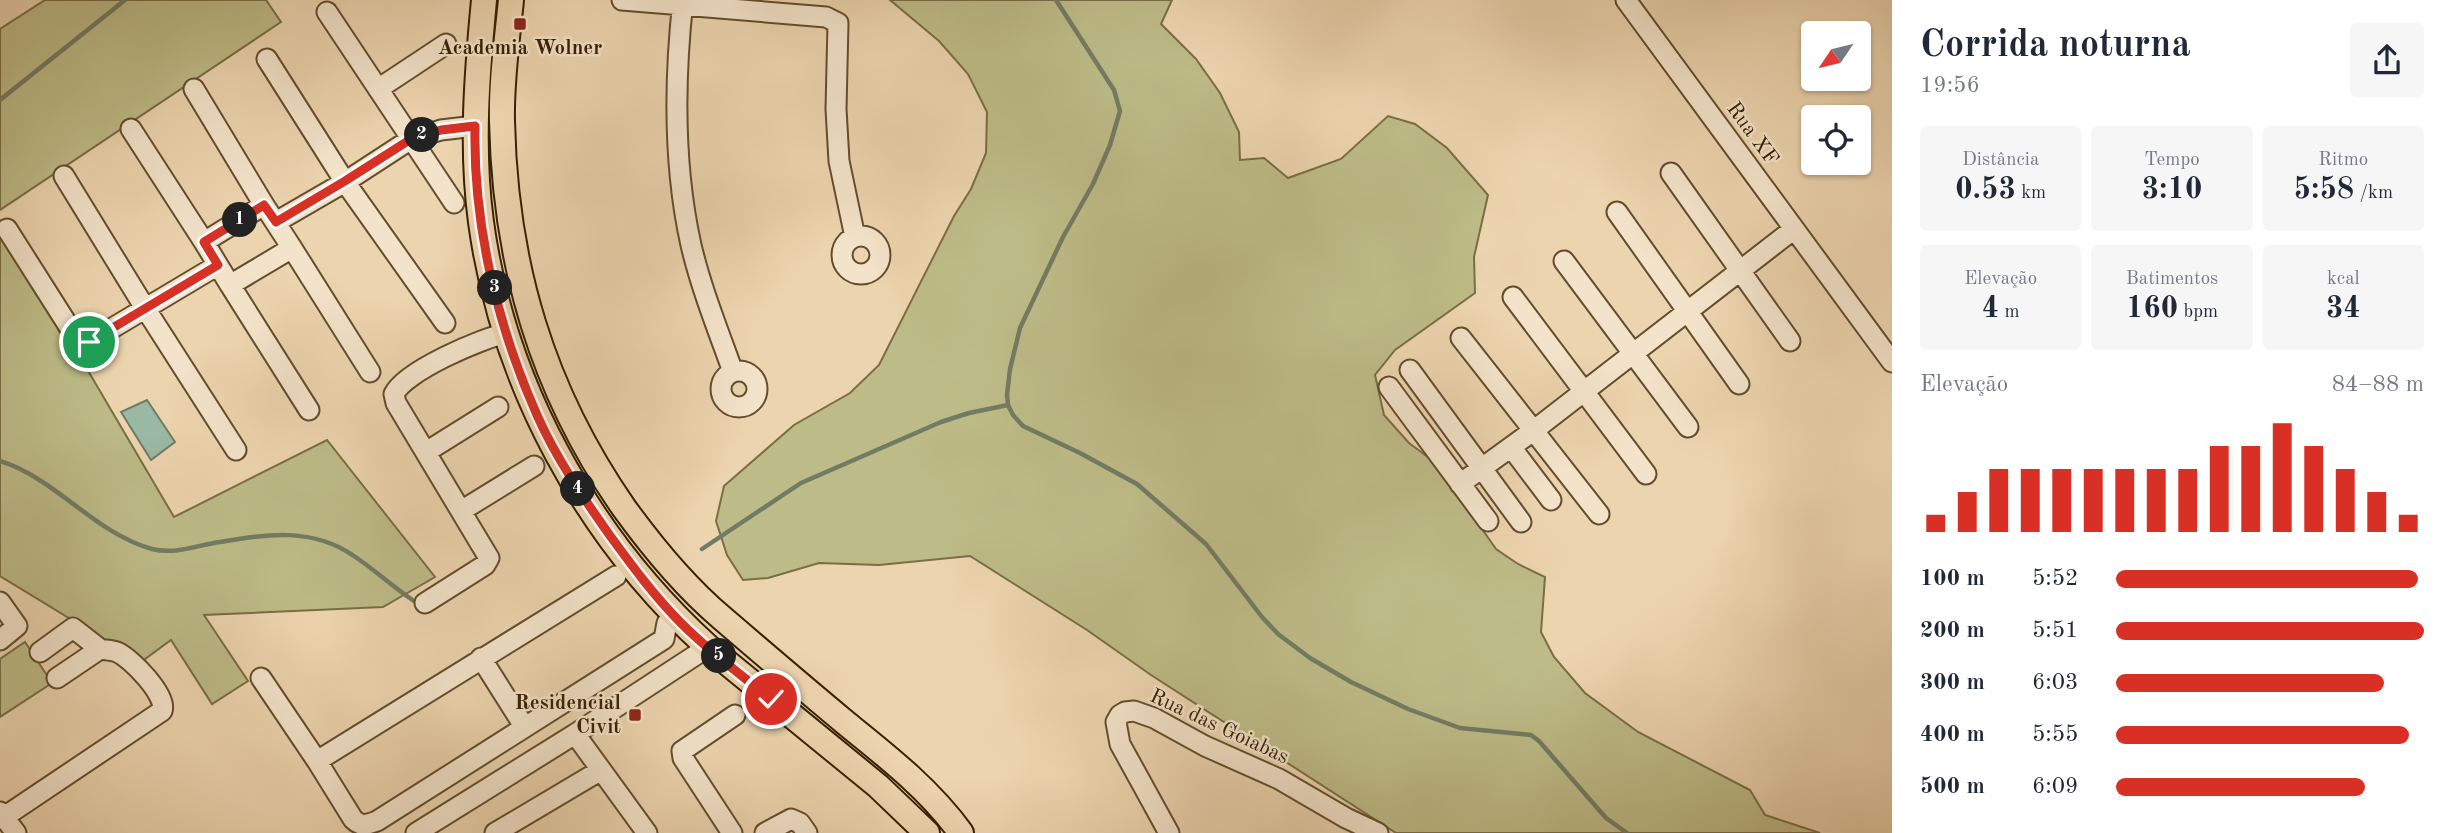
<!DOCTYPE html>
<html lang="pt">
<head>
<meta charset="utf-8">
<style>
	body { margin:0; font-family:"Old Standard TT",serif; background:#f6f6f7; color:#1f2937; height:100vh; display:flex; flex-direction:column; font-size:26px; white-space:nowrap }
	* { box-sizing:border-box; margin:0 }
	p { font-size:23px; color:#747a83 }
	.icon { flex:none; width:38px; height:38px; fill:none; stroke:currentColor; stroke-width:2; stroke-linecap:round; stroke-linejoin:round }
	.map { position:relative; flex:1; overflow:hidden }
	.sheet { display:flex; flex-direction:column; background:#fff; width:560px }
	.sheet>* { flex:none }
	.needle { width:46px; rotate:235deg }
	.fabs { position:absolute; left:1801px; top:21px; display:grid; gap:14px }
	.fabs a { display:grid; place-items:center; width:70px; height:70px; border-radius:7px; background:#fff; box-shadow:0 2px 5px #0004; font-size:35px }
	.pin { position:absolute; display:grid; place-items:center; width:60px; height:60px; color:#fff; margin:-30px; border:4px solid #fff; border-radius:50%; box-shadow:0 2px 7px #0007 }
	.km { position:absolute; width:35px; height:35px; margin:-18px; border-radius:50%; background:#222; color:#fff; font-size:19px; line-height:35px; text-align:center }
	.round { display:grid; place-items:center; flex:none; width:74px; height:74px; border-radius:7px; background:#f6f6f7 }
	.headline { display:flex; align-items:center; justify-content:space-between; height:119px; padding:0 28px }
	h1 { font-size:38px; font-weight:800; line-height:52px }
	.stats { display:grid; grid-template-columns:repeat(3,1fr); gap:10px; height:119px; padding:7px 28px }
	.stats div { display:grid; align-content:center; border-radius:7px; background:#f6f6f7; text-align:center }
	.stats b { font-size:30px; font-weight:800 }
	.stats small { font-size:19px; font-weight:400 }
	.stats p { font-size:19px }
	.chart { height:196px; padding:14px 28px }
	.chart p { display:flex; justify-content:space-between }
	.chart svg { width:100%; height:126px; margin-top:7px; stroke:#d93025; stroke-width:6 }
	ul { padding:0 28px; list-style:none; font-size:23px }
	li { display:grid; grid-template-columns:112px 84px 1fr; align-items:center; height:52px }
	li i { height:18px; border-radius:9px; background:#d93025 }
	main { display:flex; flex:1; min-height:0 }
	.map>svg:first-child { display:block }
	.green { fill:#bdbb87; stroke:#796e44; stroke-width:2 }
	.water { fill:#9ab9a5; stroke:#727c64; stroke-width:2 }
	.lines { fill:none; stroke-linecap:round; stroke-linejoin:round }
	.stream { stroke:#727c64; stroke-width:4.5 }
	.minor-casing { stroke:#634d2d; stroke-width:23 }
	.major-casing { stroke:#352002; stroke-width:28 }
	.minor { stroke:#f3e3ca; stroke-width:19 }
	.major { stroke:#ecd4ae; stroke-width:24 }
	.route-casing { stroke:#fff; stroke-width:14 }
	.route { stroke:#d93025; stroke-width:9 }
	.poi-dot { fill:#8f2418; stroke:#f3e3ca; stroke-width:2.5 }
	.labels { text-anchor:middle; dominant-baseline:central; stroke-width:5; stroke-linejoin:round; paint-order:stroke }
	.poi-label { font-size:21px; font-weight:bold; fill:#352002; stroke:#f3e3ca }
	.street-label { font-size:21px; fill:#352002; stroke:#f3e3ca }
</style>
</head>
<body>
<main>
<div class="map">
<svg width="1892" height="833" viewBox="0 0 1892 833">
	<rect width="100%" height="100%" fill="#ecd4ae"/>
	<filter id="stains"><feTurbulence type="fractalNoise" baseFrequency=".00286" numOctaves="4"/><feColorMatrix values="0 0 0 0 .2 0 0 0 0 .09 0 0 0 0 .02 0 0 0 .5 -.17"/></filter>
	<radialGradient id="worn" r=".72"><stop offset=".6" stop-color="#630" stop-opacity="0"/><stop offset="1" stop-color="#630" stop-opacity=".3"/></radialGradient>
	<path class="green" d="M45,0H266L281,22L0,210V29Z
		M890,0H1172L1161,24L1196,59L1220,93L1239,132L1240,160L1264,158L1288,178L1341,159L1388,116L1415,124L1447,148L1488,195L1474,257L1475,293L1395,350L1375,375L1384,415L1409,443L1436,463L1496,549L1518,564L1545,577L1541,632L1554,657L1585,693L1638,732L1750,790L1765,815L1820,833H1396L1151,675L1087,630L970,556L879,565L819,563L768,578L743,580L727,555L716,521L724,486L794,425L850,393L879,365L954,216L971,189L986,153L987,112L968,74L939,41Z
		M0,221L174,517L327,440L435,577L383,607L204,615L248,681L212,704L171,640L141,662L0,576Z
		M25,642L52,683L0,717V659Z"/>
	<path class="water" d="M147,400L175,442L151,460L121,412Z"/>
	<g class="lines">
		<path class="stream" d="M1056,0L1114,90L1120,111L1110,145L1093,184L1063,237L1020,328L1010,369L1007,395L1008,405L1013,415L1023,426L1080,453L1137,484L1206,544L1262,617L1278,634L1310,658L1351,682L1408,709L1460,728L1531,735L1539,741L1606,818L1627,833
			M0,100L125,0
			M0,461C57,479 94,533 152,549C175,555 198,545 220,542C268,534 312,527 354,556C375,570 393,587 414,601
			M702,549L801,483L941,422L969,413L1008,405"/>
		<g class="minor-casing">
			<path id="minor" d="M622,0L826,17L838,23L836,109L839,161L855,237
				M683,0C674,82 673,164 691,245C701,288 718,330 733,372
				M1626,0L1892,362
				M327,12L454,203
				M267,59L345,182L445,323
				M194,89L264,205
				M378,89L446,44
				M131,129L204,242
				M1671,173L1790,341
				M64,176L145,308L236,450
				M264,205L292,248L230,285L204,242Z
				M1617,212L1739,384
				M276,222L345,182L411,139L441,130L475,126
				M7,229L73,333L81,340L89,342L218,265
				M842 255a19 19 0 1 1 38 0a19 19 0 1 1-38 0Z
				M292,248L370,372
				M1564,261L1688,427
				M230,285L309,410
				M1513,297L1646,474
				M1461,338L1599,514
				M1410,370L1521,522
				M721 389a18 18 0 1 1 36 0a18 18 0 1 1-36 0Z
				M1389,387L1488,521
				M1511,447L1551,500
				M426,452L498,407
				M1460,484L1533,431L1794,229
				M461,511L534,466
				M0,602L17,626L0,640
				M425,603L485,565L489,558L396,403L394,394C405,371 482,338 507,333
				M40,652L73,628L100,649
				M481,658L524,726
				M261,678L317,761L353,819C361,827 366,825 377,821L664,639L667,623L675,616
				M575,734L647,833
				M317,761L616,576
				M0,812L16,833
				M4,817L162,711C168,696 131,658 117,652C112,650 105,650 100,649L57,678
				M416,833L575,734L708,647
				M495,833L601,770
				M732,833L683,758L682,751L735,715
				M765,833L791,819L800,823L807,833
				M1169,833L1120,744L1116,722L1120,715L1125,712L1134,711L1154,718L1205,746L1279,779L1346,818L1378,833"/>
		</g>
		<g class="major-casing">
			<path id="major" d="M484,0C477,74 471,148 481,222C503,384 587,537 708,647L878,786L927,833
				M511,0C507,40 501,81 502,121C505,264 542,390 624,508C653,548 684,586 722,618C764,654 805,689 847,724C888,757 930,790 961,833"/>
		</g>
		<use href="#minor" class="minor"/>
		<use href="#major" class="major"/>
	</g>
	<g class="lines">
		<g class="route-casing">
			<path id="route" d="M89,342L218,265L204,242L264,205L276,222L345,181L411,139L441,130L475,126C473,224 497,325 537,415C556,458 584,499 611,537C633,567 655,597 682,624C709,651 741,675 771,699"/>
		</g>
		<use href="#route" class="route"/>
	</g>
	<g class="poi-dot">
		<rect x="513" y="17" width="14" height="14" rx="3.5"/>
		<rect x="628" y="708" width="14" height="14" rx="3.5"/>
	</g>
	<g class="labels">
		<g class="poi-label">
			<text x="520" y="48">Academia Wolner</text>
			<text x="621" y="703" text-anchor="end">Residencial<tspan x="621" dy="24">Civit</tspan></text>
		</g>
		<g class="street-label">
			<text transform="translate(1752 134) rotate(54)">Rua XF</text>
			<text transform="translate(1219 727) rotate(25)">Rua das Goiabas</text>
		</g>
	</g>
	<rect width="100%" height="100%" filter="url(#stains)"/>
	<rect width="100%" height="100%" fill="url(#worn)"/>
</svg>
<div class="fabs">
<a><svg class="needle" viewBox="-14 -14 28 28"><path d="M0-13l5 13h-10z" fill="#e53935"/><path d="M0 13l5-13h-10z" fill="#747a83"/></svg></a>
<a><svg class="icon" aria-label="locate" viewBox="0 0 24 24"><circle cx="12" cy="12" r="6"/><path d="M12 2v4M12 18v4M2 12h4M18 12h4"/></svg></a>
</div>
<div class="pin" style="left:89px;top:342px;background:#1e9e55"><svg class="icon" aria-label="arrive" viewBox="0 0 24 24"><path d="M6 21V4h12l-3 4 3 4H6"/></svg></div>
<div class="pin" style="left:771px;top:699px;background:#d93025"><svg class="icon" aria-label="check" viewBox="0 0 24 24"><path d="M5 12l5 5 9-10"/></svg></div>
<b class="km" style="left:240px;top:220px">1</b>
<b class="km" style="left:422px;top:135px">2</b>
<b class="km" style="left:495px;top:288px">3</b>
<b class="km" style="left:578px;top:489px">4</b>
<b class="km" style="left:719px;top:656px">5</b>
</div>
<section class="sheet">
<div class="headline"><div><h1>Corrida noturna</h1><p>19:56</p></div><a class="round"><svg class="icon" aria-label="share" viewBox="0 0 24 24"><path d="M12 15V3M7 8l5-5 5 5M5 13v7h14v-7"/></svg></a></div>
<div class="stats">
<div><p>Distância</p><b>0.53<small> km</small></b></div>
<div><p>Tempo</p><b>3:10</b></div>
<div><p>Ritmo</p><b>5:58<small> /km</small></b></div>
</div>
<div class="stats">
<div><p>Elevação</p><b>4<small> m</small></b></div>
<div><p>Batimentos</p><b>160<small> bpm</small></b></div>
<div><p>kcal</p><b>34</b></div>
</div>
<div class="chart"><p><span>Elevação</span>84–88 m</p>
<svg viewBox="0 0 160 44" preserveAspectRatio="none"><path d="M5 44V38M15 44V30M25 44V22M35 44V22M45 44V22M55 44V22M65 44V22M75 44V22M85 44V22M95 44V14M105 44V14M115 44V6M125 44V14M135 44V22M145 44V30M155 44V38"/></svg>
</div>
<ul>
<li><b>100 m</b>5:52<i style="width:98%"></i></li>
<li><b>200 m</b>5:51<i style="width:100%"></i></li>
<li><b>300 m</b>6:03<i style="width:87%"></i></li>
<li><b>400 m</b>5:55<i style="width:95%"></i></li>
<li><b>500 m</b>6:09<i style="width:81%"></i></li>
</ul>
</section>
</main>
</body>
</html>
